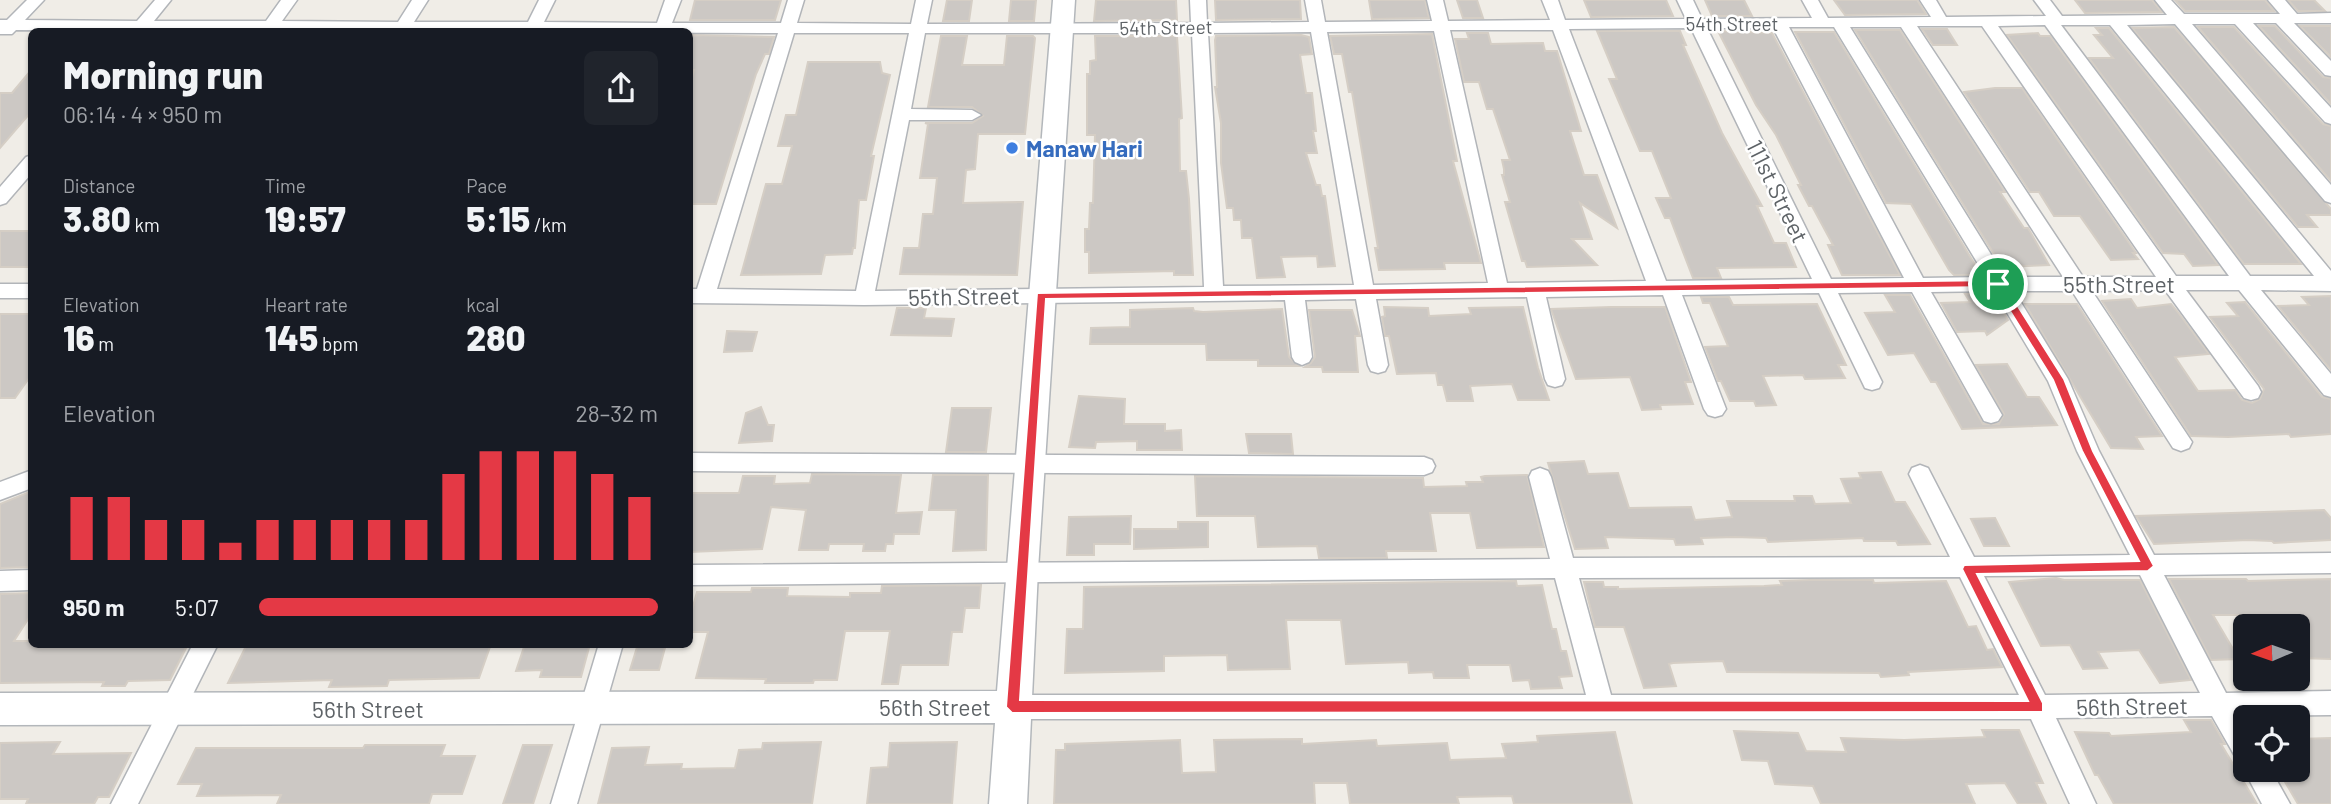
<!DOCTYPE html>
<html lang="en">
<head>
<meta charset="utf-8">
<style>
	body { margin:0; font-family:Barlow,sans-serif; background:#20242c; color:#f1f3f6; height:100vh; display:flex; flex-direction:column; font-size:26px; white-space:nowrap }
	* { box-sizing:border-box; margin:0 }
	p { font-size:23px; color:#9ea1a6 }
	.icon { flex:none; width:38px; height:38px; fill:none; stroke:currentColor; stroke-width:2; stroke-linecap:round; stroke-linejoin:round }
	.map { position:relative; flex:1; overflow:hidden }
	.details { position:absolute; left:28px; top:28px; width:665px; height:620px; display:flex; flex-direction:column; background:#171b24; border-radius:10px; box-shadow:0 2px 5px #0004 }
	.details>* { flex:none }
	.needle { width:46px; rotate:268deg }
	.controls { position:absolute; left:2233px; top:614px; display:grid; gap:14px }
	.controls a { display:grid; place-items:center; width:77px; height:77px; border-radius:10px; background:#171b24; box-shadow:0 2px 5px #0004; font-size:35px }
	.pin { position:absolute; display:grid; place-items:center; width:60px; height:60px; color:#fff; margin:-30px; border:4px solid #fff; border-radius:50%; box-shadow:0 2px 7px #0007 }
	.round { display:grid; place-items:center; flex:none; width:74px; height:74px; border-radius:10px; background:#20242c }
	.summary { display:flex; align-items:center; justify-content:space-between; height:119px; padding:0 35px }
	h1 { font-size:38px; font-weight:800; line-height:52px }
	.stats { display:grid; grid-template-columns:repeat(3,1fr); gap:10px; height:119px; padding:7px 35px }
	.stats div { display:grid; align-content:center }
	.stats b { font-size:35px; font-weight:800 }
	.stats small { font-size:19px; font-weight:400 }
	.stats p { font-size:19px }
	.chart { height:196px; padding:14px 35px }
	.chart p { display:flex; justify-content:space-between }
	.chart svg { width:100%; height:126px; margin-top:7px; stroke:#e43945; stroke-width:6 }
	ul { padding:0 35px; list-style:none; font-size:23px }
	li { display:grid; grid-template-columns:112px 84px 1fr; align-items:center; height:52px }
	li i { height:18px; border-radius:9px; background:#e43945 }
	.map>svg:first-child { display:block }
	.building { fill:#ccc8c4; stroke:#d5cec5; stroke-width:2 }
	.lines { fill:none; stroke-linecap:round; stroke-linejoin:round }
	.street-casing { stroke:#b2b5b9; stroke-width:3 }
	.secondary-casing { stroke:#b3b7bb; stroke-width:3 }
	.street { fill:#fff; fill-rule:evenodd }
	.secondary { fill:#fff; fill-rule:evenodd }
	.route { fill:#e43945; stroke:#fff; stroke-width:2; fill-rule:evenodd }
	.shop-dot { fill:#3f7fe0; stroke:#fff; stroke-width:2.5 }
	.labels { text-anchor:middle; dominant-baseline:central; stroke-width:5; stroke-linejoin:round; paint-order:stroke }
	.far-street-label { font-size:19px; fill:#5e6367; stroke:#fff }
	.shop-label { font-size:23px; font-weight:bold; fill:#366cbe; stroke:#fff; text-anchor:start }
	.street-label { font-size:23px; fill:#5e6367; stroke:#fff }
</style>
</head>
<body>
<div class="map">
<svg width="2331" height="804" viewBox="0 0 2331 804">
	<rect width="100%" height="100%" fill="#f0ede7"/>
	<path class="building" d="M695,0H781L775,20H690Z
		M947,0H972L969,21H943Z
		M1011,0H1036L1034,21H1009Z
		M1096,0H1176L1177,20L1094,21Z
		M1215,0H1300L1301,19L1216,20Z
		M1369,0H1425L1429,18L1372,19Z
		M1457,0H1477L1483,18H1463Z
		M1584,0H1666L1673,16L1591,17Z
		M1705,0H1744L1752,16H1712Z
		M1834,0H1917L1926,14L1845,15Z
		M2075,0H2152L2162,12L2085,13Z
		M2175,0H2265L2274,11H2185Z
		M2288,0H2314L2325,11H2298Z
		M2259,26H2275L2323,77L2331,78V104Z
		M2300,26H2331V57Z
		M2174,27L2331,209V215H2307L2317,227H2298L2132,28Z
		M2198,27H2234L2323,124L2331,126V181Z
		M2096,28H2109L2301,264H2244L2089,58H2113L2094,35H2102Z
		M1922,29H1947L1957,45H1933Z
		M1855,30H1900L2005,192H2000L2024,228H2028L2049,265L2002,267Z
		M1597,31H1680L1686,45H1683L1722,133L1762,206H1757L1774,243H1786L1796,267L1717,268L1721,278H1693L1670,218H1665L1656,198H1671L1652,151H1640L1609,79H1617Z
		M1718,31L1772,33L1900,275H1842L1828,245H1833L1812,206H1809L1798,185H1801L1776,135L1756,105Z
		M1795,32H1834L1977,268H1972L1975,275H1954L1949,270L1911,204L1886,203Z
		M1467,33H1488L1491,44L1543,43L1545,51H1557L1581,131H1570L1584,175H1597L1617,228L1580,203L1592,239H1572L1597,265L1527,267L1525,261H1522L1505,202H1510L1502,175H1504V169L1502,160H1510L1493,109H1487L1479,82H1464L1455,39H1469Z
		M2038,33L2040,36H2050L2218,265L2193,266L2184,254L2163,253L2007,35Z
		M1432,34L1457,161H1453L1481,263H1444L1445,269L1379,270L1375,248H1378L1352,92H1349L1342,54H1334L1330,36Z
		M690,35L774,37L769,54H765L756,74L716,204H690V85L694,70H690Z
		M1301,35L1309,37L1312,54L1300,55L1306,93H1312L1316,131H1313L1317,153H1306L1316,185H1320L1322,196H1325L1335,266L1318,267L1317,256L1281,257L1285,277L1257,278L1252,238H1242L1241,220H1234L1233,208H1227L1221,163V123L1215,87H1217L1215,40L1216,36Z
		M941,36H967L962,65H1004L1007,36H1033L1035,38L1025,134H978L975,169L966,170L963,203L1023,202L1017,275L900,274L904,248H919L923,214H933L937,178H920L928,124L925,123H972L983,116L972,107H928Z
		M1095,36H1177L1182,118L1179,119L1180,171H1186L1189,199L1193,275H1174V271L1089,273V252H1085V229H1089L1090,203H1093L1095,135H1087V74H1090V61L1096,60Z
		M808,62H880L882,73L890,75L871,156H874L866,200H859L855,248H853L852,254L825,255L821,274L741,275L766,184H782L792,146H778L786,115H796Z
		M32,69V111L0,148V93H12Z
		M1995,88H2022L2136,253H2133L2138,259L2111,260L2080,216H2054L2039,192H2030L1964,92Z
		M0,231H32V267H0Z
		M1965,294H1986L1993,304H1999L2008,320L1987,335L1985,331L1957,332L1941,303L1970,302Z
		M1885,295H1910L1983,424H1999L2004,414L1976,365L2007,364L2027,397H2039L2057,425L1962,429L1936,382H1931L1914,353L1888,355L1865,313L1895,312Z
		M2331,296V370L2278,306L2309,305L2302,297Z
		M1701,297H1729L1733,305L1817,304L1846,365H1838L1845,378L1805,379L1803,375L1763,376L1776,405L1756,406L1754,401H1730L1721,381H1718L1705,347L1728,346L1710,303H1703Z
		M2131,299L2137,308L2171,304L2177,311L2209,354L2175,357L2198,391L2235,390L2242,400L2252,403L2260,399L2264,389L2210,317L2238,316L2227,303L2245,302L2322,397L2331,399V434L2291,437L2289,434L2228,437L2191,436L2102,301Z
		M2025,304H2077L2162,436L2136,437L2143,449L2111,448Z
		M1384,307L1428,308L1429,316L1471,314L1469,308L1523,307L1538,368L1549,400H1518L1512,384L1470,386L1473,401H1447L1443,385H1438L1436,373L1397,374L1389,336H1385L1382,317L1385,316Z
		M1611,307H1665L1691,382H1685L1693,404L1660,405L1661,409L1642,410L1630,377L1576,379L1551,309Z
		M897,308H926L924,318L954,319L951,336L891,335Z
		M1193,308L1194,311L1203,312L1282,309L1289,357L1299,366H1258V360H1207L1206,344H1090L1091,328L1130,327V310Z
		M1309,310H1352L1360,336H1355L1358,372H1323L1322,367H1305L1311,363L1315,357Z
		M0,314H32V374L15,398H0Z
		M727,331L757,332L752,351L724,352Z
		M1079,396L1125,399L1124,424H1165V431L1181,430L1182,450H1137V441L1096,442L1095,448L1069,447Z
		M761,407L768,425H774L772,441L739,443L746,413Z
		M952,408H991L986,452H946Z
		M1246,434H1291L1293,454L1249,453Z
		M1584,461L1588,474L1618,473L1629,508L1691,507L1695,520L1732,517L1727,501H1795L1794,496H1812L1815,504L1851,503L1841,479L1861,478L1859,473L1881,472L1895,502H1905L1930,544L1898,545L1896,541H1864L1863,538L1768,542L1766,538L1735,537L1701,538L1703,544L1676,545L1674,539L1605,537L1608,548L1575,549L1548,463Z
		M812,474L901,475L896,513L922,512L919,534H894L893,544H886L885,551H863L864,544H829L828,550H799L806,510L771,507L762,549L690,552V493H739L743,476H775L774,484L810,483Z
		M933,475H988L986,550L953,551L956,510H929Z
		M1527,475L1544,547L1477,548L1470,513H1430L1436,551H1386L1387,558H1319L1317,546L1258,547L1255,516H1197L1195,476L1423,478L1424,487L1467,486L1466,482H1483L1481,477L1485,476Z
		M32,491V567L0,568V504Z
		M2324,510L2331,518V540L2274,543L2272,541L2248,540L2154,544L2136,516Z
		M1131,516L1130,544H1094V555H1067L1069,517Z
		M1995,518L2009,546H1984L1971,519Z
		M1178,522H1208V547L1134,549V529H1178Z
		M2056,578L2064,580H2140L2191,680L2160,683L2139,650L2098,652L2107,668L2083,669L2070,645L2041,646L2009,582Z
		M2169,579H2246L2248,581L2331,579V659L2298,658V626H2259L2252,615H2213L2239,659L2211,660Z
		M1810,580H1873L1874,583L1946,581L1968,627L1976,626L1987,650L1993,649L2002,667L1908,672L1909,675L1881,677L1879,673L1727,672L1723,661L1673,663L1669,664L1676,686L1644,688L1624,627H1595L1584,582H1603L1604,587H1618V589L1764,586L1782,585L1780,581Z
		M1516,581L1517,586L1542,585L1552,629H1556L1561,651H1566L1572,676L1559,677L1562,688L1531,689L1529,680L1513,681L1510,665H1467L1469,678H1434L1433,672L1409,673L1408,662L1346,664L1341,620H1286L1290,669L1228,670L1227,655L1164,656V671L1065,673L1067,629H1083L1084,587Z
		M981,585L979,608H965L962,632H952L948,665H901L898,684H882L890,631H845L837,680H814L813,683H765L766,679L696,678L708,632H690V617L697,592H751L752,588H788L787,596L850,597V593H881L882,586Z
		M32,593V613L14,641H32V644H188L170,680L128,681L125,686H102L104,682L0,683V594Z
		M247,644H491L479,678L389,680L387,686L329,687L332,680L228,683Z
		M525,644H590L581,677H540L542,670L516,671Z
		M638,644H666L659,670H630Z
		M2184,720H2211L2225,744H2221L2257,804H2114L2098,775H2095L2075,732L2109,733L2111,736L2191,732Z
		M1982,730H2019L2043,783H2036L2046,804H2018L2005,783L1966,784L1975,804H1821L1813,786L1775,784L1768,761L1742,760L1734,731L1798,733L1806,751L1846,752L1841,738L1904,740L1985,737Z
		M1615,732L1632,804H1514L1512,796L1457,797L1459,804H1350L1347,783H1314L1315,804H1054L1056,750H1065V744L1180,740L1182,773L1216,772L1214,740L1302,739V744L1376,740L1377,746L1447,743L1450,760L1506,758L1502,744L1538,742L1537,736Z
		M2331,738V804H2298L2278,770H2298V739Z
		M60,742L53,754L131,753L109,797H98L94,804H26L28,799H0V743Z
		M821,742L812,804H598L612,748L649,747L645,765L682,764L681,769L735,768L739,750L762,749L763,743Z
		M957,742L952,804H867L871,768L888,767L890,743Z
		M365,745H445L441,756H475L462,794H432L429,804H277L281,795L197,796L202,784H178L196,748H363Z
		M523,745H552L533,804H503Z"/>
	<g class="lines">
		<g class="street-casing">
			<path id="street" d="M27,0H44L25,20L137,21L155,0H171L154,21H266L281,0H297L282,21L398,22L412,0H428L414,22H528L539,0H555L544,22L657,23L665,0H681L672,23H781L788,0H804L797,23L911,24L916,0H932L927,24L1191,23L1190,0H1206L1207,23L1309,22L1305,0H1321L1325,22L1432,21L1427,0H1443L1448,21L1550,20L1542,0H1558L1565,20L1686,19L1677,0H1693L1702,19L1812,18L1802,0H1818L1828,18L1931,17L1920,0H1936L1946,17L2046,16L2034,0H2050L2062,16L2167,15L2155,0H2171L2184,14H2280L2268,0H2285L2297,14L2331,13V23H2294L2331,61V76L2325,75L2276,23H2253L2331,108V124L2325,122L2235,24H2192L2331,185V203L2325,201L2175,24L2127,25L2331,271V291L2261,290L2331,374V397L2324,395L2239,290H2186L2258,386L2261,392L2258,398L2251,400L2244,398L2165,290L2092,291L2192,442L2189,448L2181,451L2173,448L2072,291H2014L2068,379L2099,451L2154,555L2331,553V573L2164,575L2226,693L2331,691V715L2239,716L2245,726V761L2236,758L2212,716L2056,718L2096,804H2070L2031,719H1012L1003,715L999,707L1003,699L1012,695H1586L1555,578L690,585V565L1550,559L1529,477L1532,471L1540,468L1548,471L1551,477L1573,558L1950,557L1909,474L1912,468L1920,465L1928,468L1974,557L2130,555L2077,451L2048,381L1994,291L1931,292L2002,415L1998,421L1991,423L1984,421L1912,292L1838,293L1882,382L1879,388L1872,390L1865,388L1819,293L1682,295L1726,409L1722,415L1715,417L1708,415L1704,409L1663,295L1546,297L1565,379L1562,385L1555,387L1548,385L1545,379L1527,297L1376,299L1388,365L1385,371L1378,373L1371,371L1368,365L1356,299L1305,300L1312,357L1309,362L1302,365L1295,362L1292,357L1285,300L864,305L690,303V289H697L778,33L16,30L12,34H0V20H7ZM2045,25L2229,276H2176L1998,26ZM2061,25H2110L2314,276H2250ZM1917,26H1982L2156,277H2083ZM1789,27H1834L1986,277L1923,278ZM1850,27H1901L2063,277H2005ZM1691,28L1812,279L1666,281L1569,29ZM1707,28H1773L1904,278L1831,279ZM1450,30H1553L1646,281L1507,283ZM1434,31L1488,283L1373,285L1327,32ZM1311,32L1354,285L1223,286L1208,33ZM794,33H909L856,291L717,289ZM925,33H1192L1204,287L875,291L909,120H972L981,115L972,110L911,109ZM2126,575H2140L2200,693L2045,695L1984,576ZM1960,577L2019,695H1611L1579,578Z
				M32,155V173L6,203L0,205V187L26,157Z
				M0,284H32V298H0Z
				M690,453L1424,457L1432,460L1435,466L1432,472L1424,475L690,471Z
				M32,470V488L0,500V482Z
				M32,570V590L0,591V571Z
				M193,644H218L138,804H111Z
				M599,644H623L577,804H551Z
				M2245,767V770H2271L2290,804H2262L2244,770Z"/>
		</g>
		<g class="secondary-casing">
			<path id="secondary" d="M1053,0H1075L1038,570L1027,804H989L995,723L0,725V693L997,691Z"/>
		</g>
		<use href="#street" class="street"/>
		<use href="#secondary" class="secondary"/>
	</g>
	<path class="route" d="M1998,280L2002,281L2064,379L2093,451L2154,566L2148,571L1977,574L2043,703V712L1012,713L1006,707L1037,293ZM1995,287L2053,380L2082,451L2139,561L1964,565L1962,569L2028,701L1020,700L1046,299Z"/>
	<circle class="shop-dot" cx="1012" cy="148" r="7"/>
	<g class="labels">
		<g class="far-street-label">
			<text x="1732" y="23">54th Street</text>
			<text transform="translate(1166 27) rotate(-1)">54th Street</text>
		</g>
		<g class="shop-label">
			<text x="1026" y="148">Manaw Hari</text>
		</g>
		<g class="street-label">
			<text transform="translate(1778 191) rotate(64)">111st Street</text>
			<text x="2119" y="284">55th Street</text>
			<text transform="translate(964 296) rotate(-1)">55th Street</text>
			<text transform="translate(2132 706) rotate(-1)">56th Street</text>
			<text x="935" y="707">56th Street</text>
			<text x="368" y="709">56th Street</text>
		</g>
	</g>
</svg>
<div class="controls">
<a><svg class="needle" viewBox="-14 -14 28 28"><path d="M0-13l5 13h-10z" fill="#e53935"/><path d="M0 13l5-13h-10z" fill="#9ea1a6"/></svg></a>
<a><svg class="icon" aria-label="locate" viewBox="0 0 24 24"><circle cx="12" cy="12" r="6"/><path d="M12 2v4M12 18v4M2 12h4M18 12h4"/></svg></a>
</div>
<div class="pin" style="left:1998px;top:284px;background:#1e9e55"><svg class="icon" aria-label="arrive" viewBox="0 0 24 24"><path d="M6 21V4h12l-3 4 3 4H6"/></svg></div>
<section class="details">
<div class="summary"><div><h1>Morning run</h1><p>06:14 · 4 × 950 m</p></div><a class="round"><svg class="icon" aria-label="share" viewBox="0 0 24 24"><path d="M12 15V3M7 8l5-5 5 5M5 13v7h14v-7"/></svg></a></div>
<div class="stats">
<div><p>Distance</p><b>3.80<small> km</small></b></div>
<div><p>Time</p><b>19:57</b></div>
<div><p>Pace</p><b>5:15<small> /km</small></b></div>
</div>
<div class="stats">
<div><p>Elevation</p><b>16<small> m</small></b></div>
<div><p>Heart rate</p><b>145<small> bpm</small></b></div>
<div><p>kcal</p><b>280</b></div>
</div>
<div class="chart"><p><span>Elevation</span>28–32 m</p>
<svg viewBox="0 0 160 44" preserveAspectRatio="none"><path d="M5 44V22M15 44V22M25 44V30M35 44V30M45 44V38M55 44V30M65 44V30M75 44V30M85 44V30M95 44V30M105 44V14M115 44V6M125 44V6M135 44V6M145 44V14M155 44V22"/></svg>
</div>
<ul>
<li><b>950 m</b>5:07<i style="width:100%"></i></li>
</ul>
</section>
</div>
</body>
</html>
